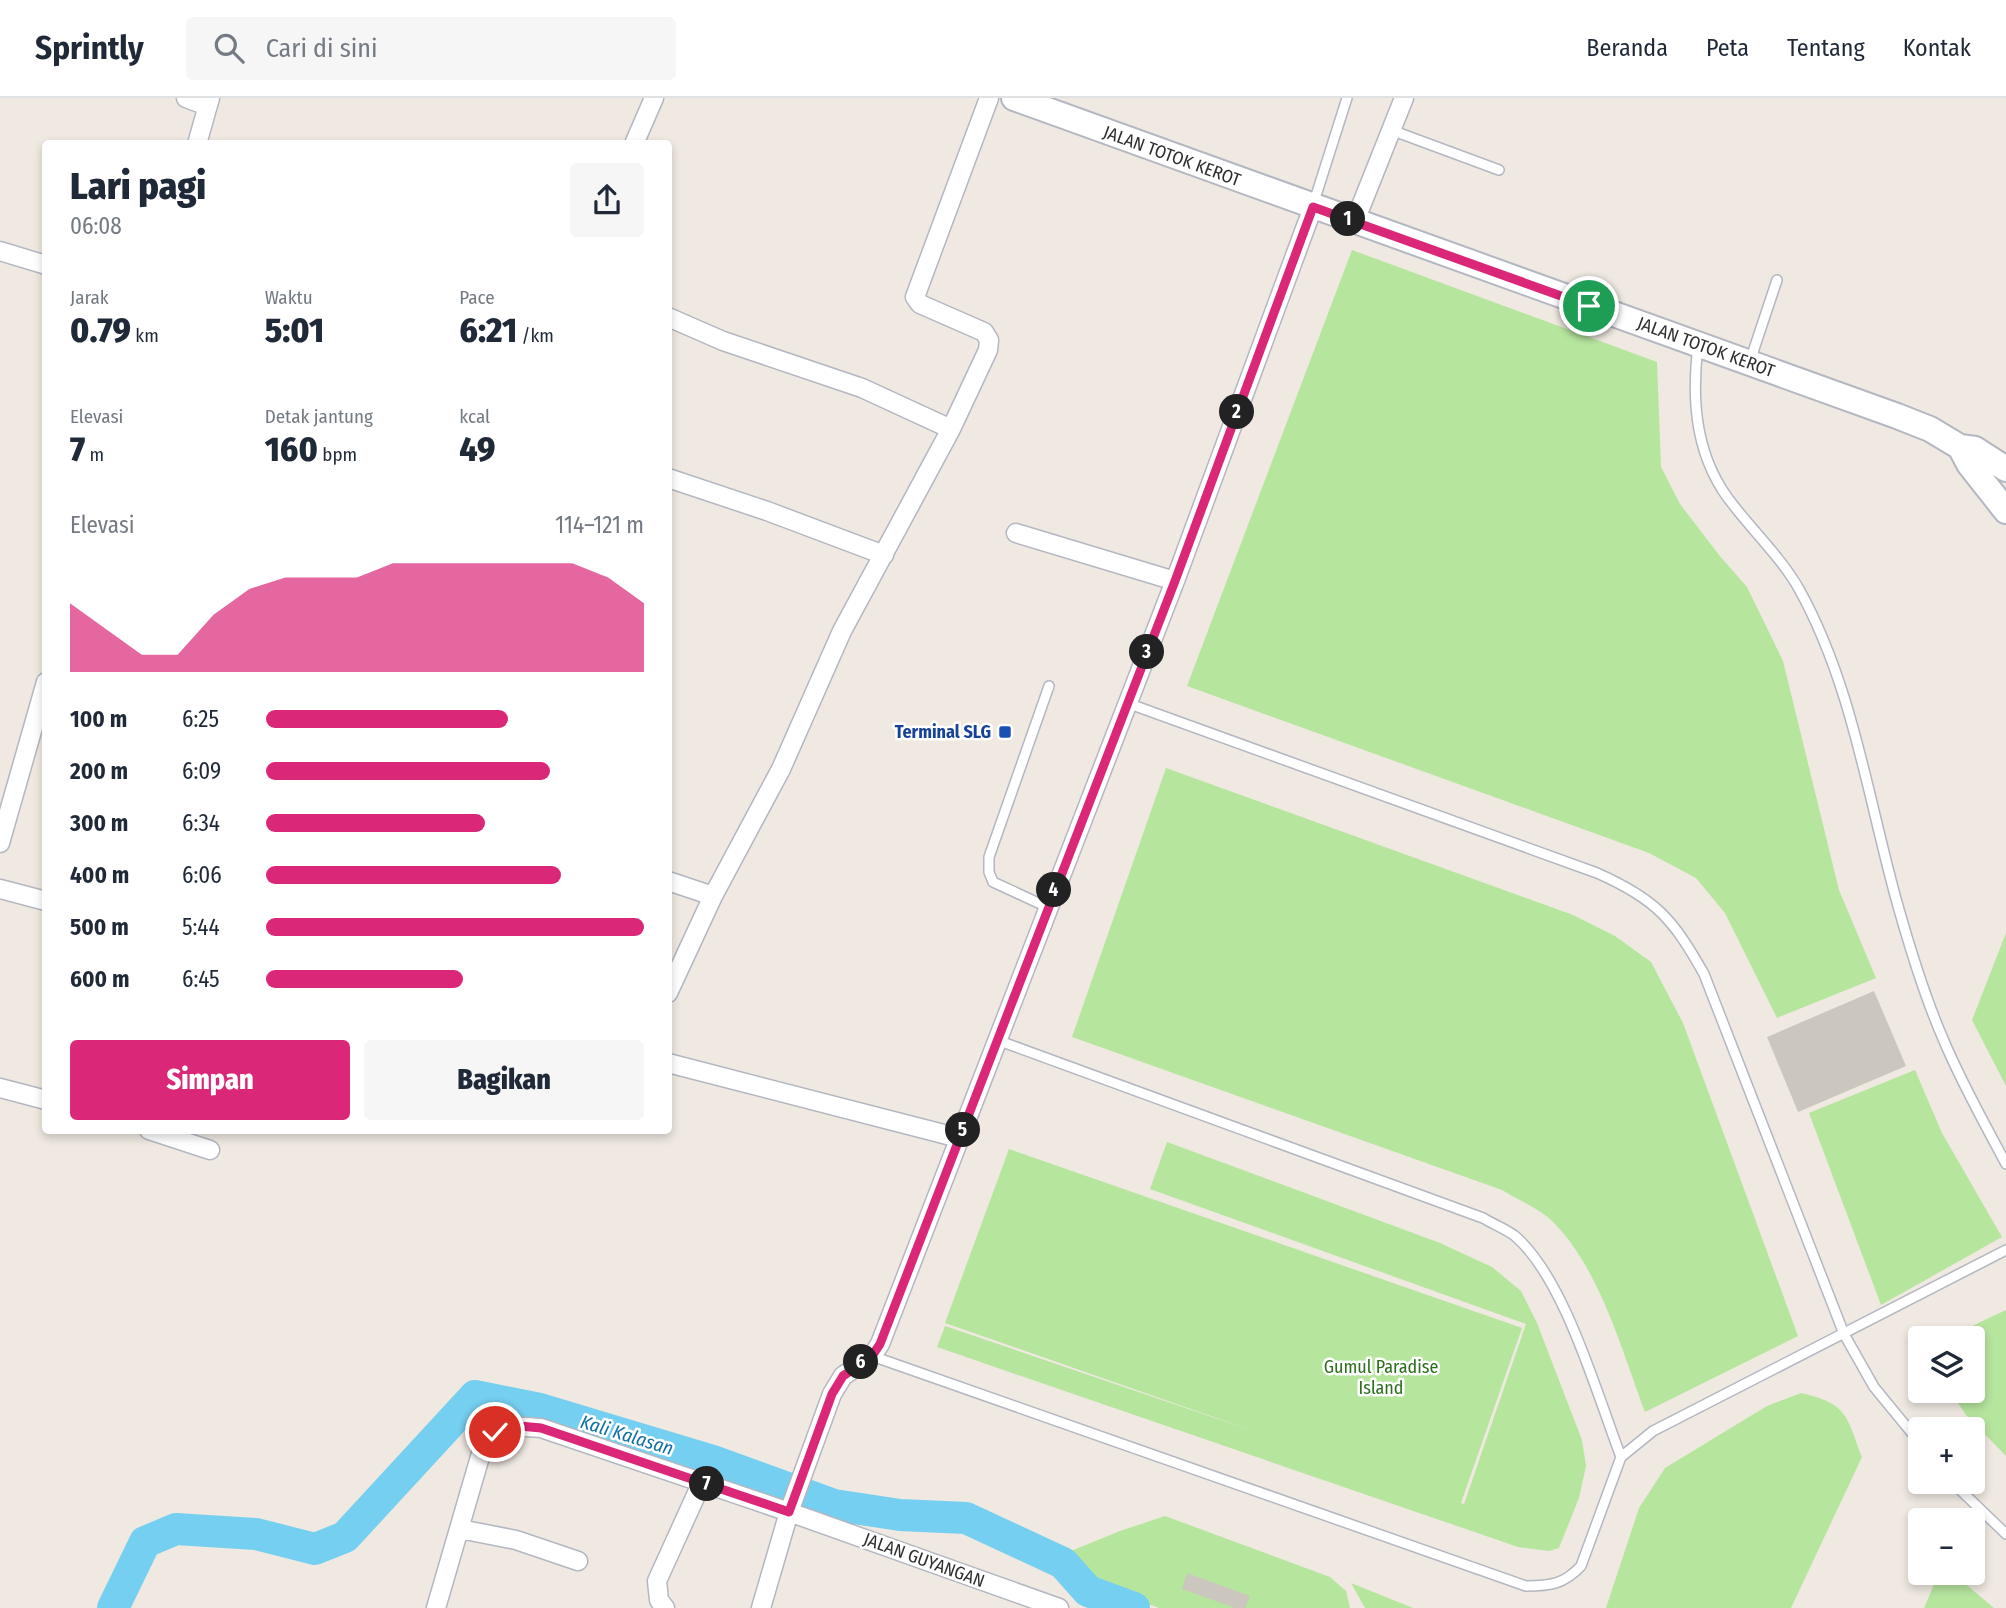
<!DOCTYPE html>
<html lang="id">
<head>
<meta charset="utf-8">
<style>
	body { margin:0; font-family:"Fira Sans Condensed",sans-serif; background:#f6f6f7; color:#1f2937; height:100vh; display:flex; flex-direction:column; font-size:26px; white-space:nowrap }
	* { box-sizing:border-box; margin:0 }
	p { font-size:23px; color:#747a83 }
	.icon { flex:none; width:38px; height:38px; fill:none; stroke:currentColor; stroke-width:2; stroke-linecap:round; stroke-linejoin:round }
	.map { position:relative; flex:1; overflow:hidden }
	.panel { position:absolute; left:42px; top:42px; width:630px; height:994px; display:flex; flex-direction:column; background:#fff; border-radius:7px; box-shadow:0 4px 10px #0003 }
	.panel>* { flex:none }
	.buttons { position:absolute; left:1908px; top:1228px; display:grid; gap:14px }
	.buttons a { display:grid; place-items:center; width:77px; height:77px; border-radius:7px; background:#fff; box-shadow:0 4px 10px #0003; font-size:35px }
	.pin { position:absolute; display:grid; place-items:center; width:60px; height:60px; color:#fff; margin:-30px; border:4px solid #fff; border-radius:50%; box-shadow:0 2px 7px #0007 }
	.km { position:absolute; width:35px; height:35px; margin:-18px; border-radius:50%; background:#222; color:#fff; font-size:19px; line-height:35px; text-align:center }
	.round { display:grid; place-items:center; flex:none; width:74px; height:74px; border-radius:7px; background:#f6f6f7 }
	.summary { display:flex; align-items:center; justify-content:space-between; height:119px; padding:0 28px }
	h1 { font-size:38px; font-weight:800; line-height:52px }
	.stats { display:grid; grid-template-columns:repeat(3,1fr); gap:10px; height:119px; padding:7px 28px }
	.stats div { display:grid; align-content:center }
	.stats b { font-size:35px; font-weight:800 }
	.stats small { font-size:19px; font-weight:400 }
	.stats p { font-size:19px }
	.chart { height:196px; padding:14px 28px }
	.chart p { display:flex; justify-content:space-between }
	.chart svg { width:100%; height:126px; margin-top:7px; fill:#db2777; opacity:.7 }
	.button { display:flex; gap:14px; margin-top:auto; padding:14px 28px }
	.button a { flex:1; height:80px; border-radius:7px; background:#db2777; color:#fff; font-size:28px; font-weight:800; line-height:80px; text-align:center }
	.button a+a { background:#f6f6f7; color:#1f2937 }
	ul { padding:0 28px; list-style:none; font-size:23px }
	li { display:grid; grid-template-columns:112px 84px 1fr; align-items:center; height:52px }
	li i { height:18px; border-radius:9px; background:#db2777 }
	header { display:flex; align-items:center; gap:42px; box-sizing:border-box; height:98px; padding:0 35px; background:#fff; border-bottom:2px solid #e0e1e3 }
	header strong { font-size:33px }
	nav { display:flex; gap:38px; margin-inline-start:auto; font-size:24px }
	.search { width:490px; height:63px; background:#f6f6f7; display:flex; align-items:center; gap:18px; box-sizing:border-box; padding:0 24px; border-radius:7px; color:#747a83; font-size:26px }
	.map>svg:first-child { display:block }
	.green { fill:#b6e59e }
	.lines { fill:none; stroke-linecap:round; stroke-linejoin:round }
	.river { stroke:#75cff0; stroke-width:32 }
	.building { fill:#cbc7bf }
	.service-casing { stroke:#b4b7c1; stroke-width:12 }
	.minor-casing { stroke:#b4b7c1; stroke-width:21 }
	.secondary-casing { stroke:#b4b7c1; stroke-width:28 }
	.service { stroke:#fff; stroke-width:9 }
	.minor { stroke:#fff; stroke-width:18 }
	.secondary { stroke:#fff; stroke-width:24 }
	.route-casing { stroke:#fff; stroke-width:14 }
	.route { stroke:#db2777; stroke-width:9 }
	.transit-dot { fill:#1a4fb4; stroke:#fff; stroke-width:2.5 }
	.labels { text-anchor:middle; dominant-baseline:central; stroke-width:5; stroke-linejoin:round; paint-order:stroke }
	.street-label { font-size:18px; fill:#2e2e2e; stroke:#fff }
	.transit-label { font-size:18px; font-weight:bold; fill:#164399; stroke:#fff; text-anchor:end }
	.park-label { font-size:18px; fill:#2c6e1b; stroke:#fff }
	.water-label { font-size:19px; font-style:italic; fill:#0d6fa3; stroke:#fff }
</style>
</head>
<body>
<header>
<strong>Sprintly</strong>
<div class="search"><svg class="icon" aria-label="search" viewBox="0 0 24 24"><circle cx="10" cy="10" r="6"/><path d="M15 15l6 6"/></svg>Cari di sini</div>
<nav><a>Beranda</a><a>Peta</a><a>Tentang</a><a>Kontak</a></nav>
</header>
<div class="map">
<svg width="2006" height="1510" viewBox="0 0 2006 1510">
	<rect width="100%" height="100%" fill="#efe9e1"/>
	<path class="green" d="M1352,152L1657,264L1661,369L1680,406L1719,457L1747,489L1783,563L1839,792L1876,880L1777,920L1725,815L1696,780L1649,755L1187,588Z
		M1166,670L1573,817L1615,838L1651,864L1683,925L1798,1238L1645,1314C1622,1253 1600,1171 1553,1124C1540,1111 1518,1102 1502,1092L1072,939Z
		M2006,835V988L1972,922Z
		M1915,972L1942,1035L2002,1139L1881,1207L1809,1015Z
		M1167,1044L1440,1145L1492,1169L1521,1193L1537,1225L1582,1342L1586,1368L1579,1400L1559,1450L1549,1453L1518,1449L937,1249L945,1228L1262,1336L945,1225L1009,1051L1522,1230L1461,1405L1464,1406L1526,1226L1150,1091Z
		M2006,1212V1358L1966,1317L1950,1293H1972V1241H1961L1974,1227Z
		M1801,1295C1848,1306 1846,1317 1862,1359L1791,1510H1606L1639,1410L1665,1370L1767,1308Z
		M1165,1418L1330,1479L1346,1493L1350,1510H1159L1092,1485L1072,1464L1071,1453L1120,1433Z
		M1939,1475H1958L1963,1484L1994,1510H1924Z
		M1351,1485L1413,1510H1365Z"/>
	<g class="lines">
		<path class="river" d="M113,1510L145,1444L176,1431L256,1436L315,1451L345,1439L475,1298L540,1311L713,1363L834,1407L900,1417L966,1420L1063,1465L1088,1493L1134,1510"/>
	</g>
	<path class="building" d="M1874,893L1906,968L1798,1014L1767,939Z
		M1187,1475L1250,1498L1245,1510H1235L1182,1491Z"/>
	<g class="lines">
		<g class="service-casing">
			<path id="service" d="M1391,32L1499,72
				M1313,107L1347,0
				M1698,248C1691,305 1696,362 1734,408C1755,435 1782,461 1799,491C1853,588 1868,702 1898,808C1911,854 1925,900 1944,943C1962,986 1985,1026 2006,1066
				M1750,263L1777,182
				M1127,605L1597,775C1656,801 1673,821 1704,876L1844,1236L1874,1289L1920,1345
				M1047,809L993,784L989,774V759L1049,588
				M997,942L1483,1120C1493,1126 1506,1131 1515,1138C1565,1181 1597,1297 1621,1359
				M872,1258L1526,1488C1551,1488 1564,1486 1581,1468L1621,1359L1653,1333L2006,1152
				M1952,1384L2006,1436"/>
		</g>
		<g class="minor-casing">
			<path id="minor" d="M186,0L207,8
				M197,46L210,0
				M634,46L654,0
				M1355,123L1404,0
				M0,153L46,167
				M668,219L723,243L862,290L951,331
				M668,380L767,413L884,457
				M1016,435L1175,483
				M0,745L46,584
				M668,783L713,798L668,895
				M0,791L46,803
				M713,798L781,671L842,533L951,331L988,252L989,242L984,234L920,206L915,199L989,0
				M668,965L959,1040
				M0,990L46,1002
				M149,1032L210,1052
				M460,1431L516,1442L578,1463
				M436,1510L482,1352C496,1326 514,1328 541,1330L789,1414L1059,1510
				M665,1510L659,1502L657,1483L702,1384
				M761,1510L789,1414L832,1296L843,1278L872,1258L880,1246L1175,483L1313,109"/>
		</g>
		<g class="secondary-casing">
			<path id="secondary" d="M1014,0L1897,318L1930,331L1960,349L1975,351L2006,371
				M1960,349L1969,366L2006,413"/>
		</g>
		<use href="#service" class="service"/>
		<use href="#minor" class="minor"/>
		<use href="#secondary" class="secondary"/>
	</g>
	<g class="lines">
		<g class="route-casing">
			<path id="route" d="M495,1334L509,1327L541,1330L789,1414L832,1296L843,1278L872,1258L880,1246L1175,483L1313,109L1589,208"/>
		</g>
		<use href="#route" class="route"/>
	</g>
	<rect class="transit-dot" x="998" y="627" width="14" height="14" rx="3.5"/>
	<g class="labels">
		<g class="street-label">
			<text transform="translate(1172 58) rotate(20)">JALAN TOTOK KEROT</text>
			<text transform="translate(1706 249) rotate(20)">JALAN TOTOK KEROT</text>
			<text transform="translate(924 1462) rotate(20)">JALAN GUYANGAN</text>
		</g>
		<g class="transit-label">
			<text x="991" y="634">Terminal SLG</text>
		</g>
		<g class="park-label">
			<text x="1381" y="1269">Gumul Paradise<tspan x="1381" dy="21">Island</tspan></text>
		</g>
		<g class="water-label">
			<text transform="translate(627 1337) rotate(17)">Kali Kalasan</text>
		</g>
	</g>
</svg>
<div class="buttons">
<a><svg class="icon" aria-label="layers" viewBox="0 0 24 24"><path d="M12 4l9 5-9 5-9-5zM3 14l9 5 9-5"/></svg></a>
<a>+</a>
<a>−</a>
</div>
<div class="pin" style="left:1589px;top:208px;background:#1e9e55"><svg class="icon" aria-label="arrive" viewBox="0 0 24 24"><path d="M6 21V4h12l-3 4 3 4H6"/></svg></div>
<div class="pin" style="left:495px;top:1334px;background:#d93025"><svg class="icon" aria-label="check" viewBox="0 0 24 24"><path d="M5 12l5 5 9-10"/></svg></div>
<b class="km" style="left:1348px;top:121px">1</b>
<b class="km" style="left:1237px;top:314px">2</b>
<b class="km" style="left:1147px;top:554px">3</b>
<b class="km" style="left:1054px;top:792px">4</b>
<b class="km" style="left:963px;top:1032px">5</b>
<b class="km" style="left:861px;top:1264px">6</b>
<b class="km" style="left:707px;top:1386px">7</b>
<section class="panel">
<div class="summary"><div><h1>Lari pagi</h1><p>06:08</p></div><a class="round"><svg class="icon" aria-label="share" viewBox="0 0 24 24"><path d="M12 15V3M7 8l5-5 5 5M5 13v7h14v-7"/></svg></a></div>
<div class="stats">
<div><p>Jarak</p><b>0.79<small> km</small></b></div>
<div><p>Waktu</p><b>5:01</b></div>
<div><p>Pace</p><b>6:21<small> /km</small></b></div>
</div>
<div class="stats">
<div><p>Elevasi</p><b>7<small> m</small></b></div>
<div><p>Detak jantung</p><b>160<small> bpm</small></b></div>
<div><p>kcal</p><b>49</b></div>
</div>
<div class="chart"><p><span>Elevasi</span>114–121 m</p>
<svg viewBox="0 0 160 44" preserveAspectRatio="none"><path d="M0 44V20L10 29L20 38L30 38L40 24L50 15L60 11L70 11L80 11L90 6L100 6L110 6L120 6L130 6L140 6L150 11L160 20V44z"/></svg>
</div>
<ul>
<li><b>100 m</b>6:25<i style="width:64%"></i></li>
<li><b>200 m</b>6:09<i style="width:75%"></i></li>
<li><b>300 m</b>6:34<i style="width:58%"></i></li>
<li><b>400 m</b>6:06<i style="width:78%"></i></li>
<li><b>500 m</b>5:44<i style="width:100%"></i></li>
<li><b>600 m</b>6:45<i style="width:52%"></i></li>
</ul>
<div class="button"><a>Simpan</a><a>Bagikan</a></div>
</section>
</div>
</body>
</html>
